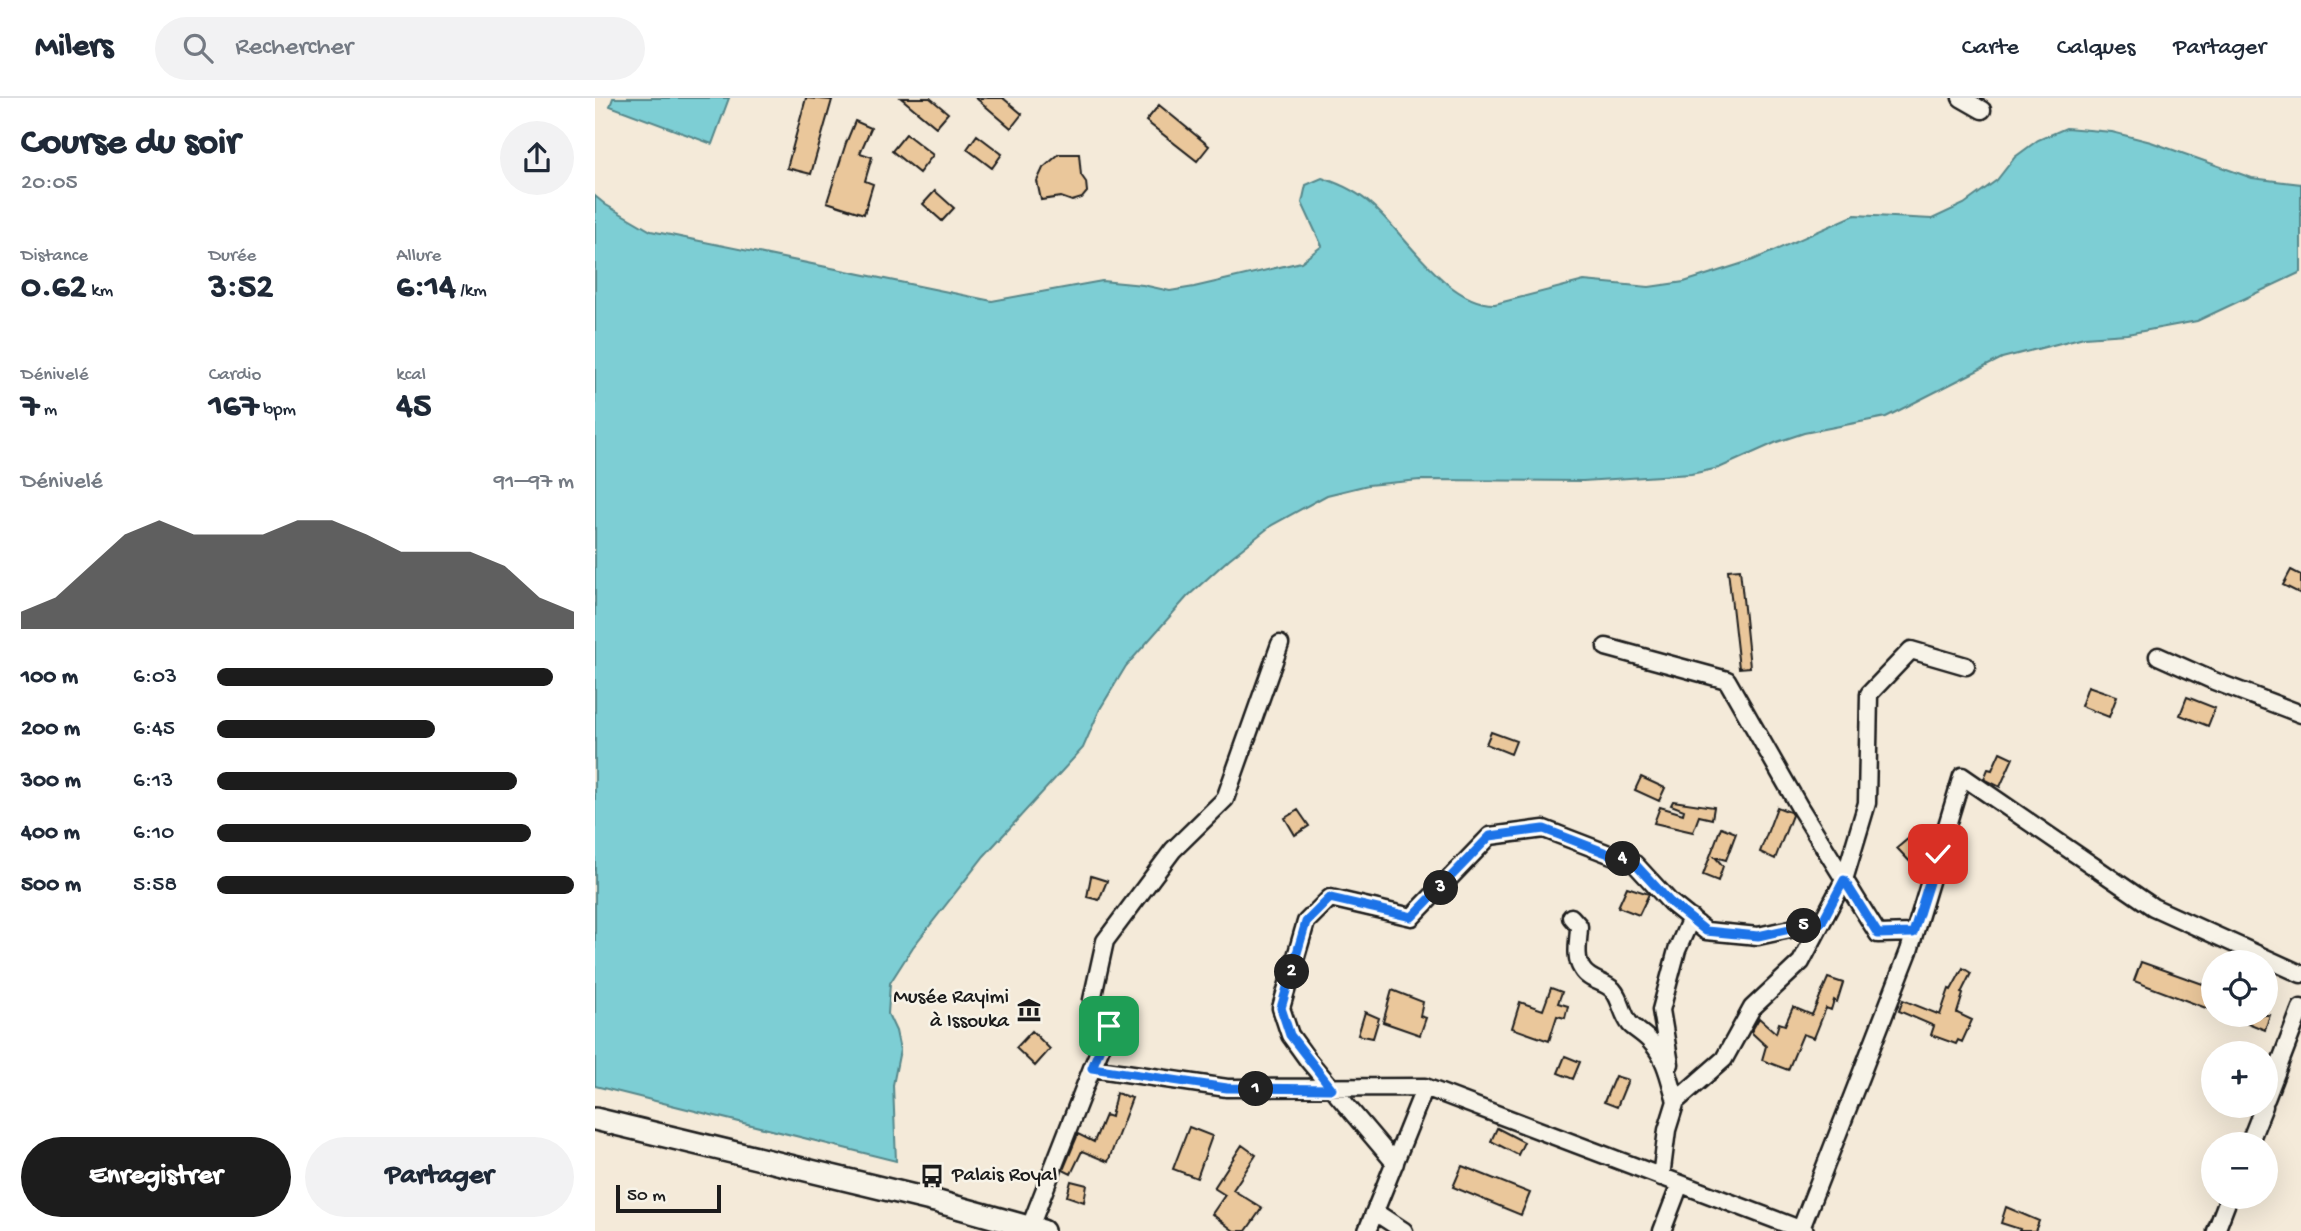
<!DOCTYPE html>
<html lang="fr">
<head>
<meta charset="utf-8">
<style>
	body { margin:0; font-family:"Gochi Hand",sans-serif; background:#f2f2f3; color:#1f2937; height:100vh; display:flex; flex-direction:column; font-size:26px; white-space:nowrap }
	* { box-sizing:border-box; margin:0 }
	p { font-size:23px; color:#747a83 }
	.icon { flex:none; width:38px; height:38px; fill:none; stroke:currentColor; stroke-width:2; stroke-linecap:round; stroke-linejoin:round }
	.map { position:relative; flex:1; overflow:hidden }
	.drawer { display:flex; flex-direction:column; background:#fff; width:595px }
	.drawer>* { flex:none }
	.tools { position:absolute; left:1606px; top:852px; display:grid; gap:14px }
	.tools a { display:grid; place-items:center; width:77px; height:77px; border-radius:50%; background:#fff; box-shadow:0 7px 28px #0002; font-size:35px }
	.scale { position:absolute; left:21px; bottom:18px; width:105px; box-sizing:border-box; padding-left:7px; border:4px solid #1c1c1c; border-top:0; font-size:19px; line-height:24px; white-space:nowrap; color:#1c1c1c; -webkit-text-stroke:5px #f7f3e8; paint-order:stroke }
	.pin { position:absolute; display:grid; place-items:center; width:60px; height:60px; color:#fff; margin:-30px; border-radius:14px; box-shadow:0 4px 10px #0006 }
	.km { position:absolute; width:35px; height:35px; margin:-18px; border-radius:50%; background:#222; color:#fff; font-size:19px; line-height:35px; text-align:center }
	.round { display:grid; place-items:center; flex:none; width:74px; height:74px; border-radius:37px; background:#f2f2f3 }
	.head { display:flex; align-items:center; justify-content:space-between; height:119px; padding:0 21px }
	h1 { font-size:38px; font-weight:800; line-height:52px }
	.stats { display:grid; grid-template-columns:repeat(3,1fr); gap:10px; height:119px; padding:7px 21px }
	.stats div { display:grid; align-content:center }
	.stats b { font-size:35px; font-weight:800 }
	.stats small { font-size:19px; font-weight:400 }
	.stats p { font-size:19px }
	.chart { height:196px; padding:14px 21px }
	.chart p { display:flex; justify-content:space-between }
	.chart svg { width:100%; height:126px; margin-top:7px; fill:#1c1c1c; opacity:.7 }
	.action { display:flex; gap:14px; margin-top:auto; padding:14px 21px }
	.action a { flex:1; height:80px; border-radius:42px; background:#1c1c1c; color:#fff; font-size:28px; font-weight:800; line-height:80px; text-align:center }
	.action a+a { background:#f2f2f3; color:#1f2937 }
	ul { padding:0 21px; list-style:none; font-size:23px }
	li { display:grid; grid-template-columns:112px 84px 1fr; align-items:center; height:52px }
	li i { height:18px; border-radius:9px; background:#1c1c1c }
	header { display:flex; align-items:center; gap:42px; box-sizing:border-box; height:98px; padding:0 35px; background:#fff; border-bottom:2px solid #e0e1e3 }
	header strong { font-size:33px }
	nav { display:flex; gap:38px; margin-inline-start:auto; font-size:24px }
	.search { width:490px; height:63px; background:#f2f2f3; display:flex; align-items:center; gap:18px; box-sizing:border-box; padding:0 24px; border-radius:38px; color:#747a83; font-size:26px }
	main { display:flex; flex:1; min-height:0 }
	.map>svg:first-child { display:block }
	.water { fill:#7dced4; stroke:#56878a; stroke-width:2 }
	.building { fill:#eac79b; stroke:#1c1c1c; stroke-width:2 }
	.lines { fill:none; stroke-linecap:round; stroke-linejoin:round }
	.minor-casing { stroke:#1c1c1c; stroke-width:21 }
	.tertiary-casing { stroke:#1c1c1c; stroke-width:26 }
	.minor { stroke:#f7f3e8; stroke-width:16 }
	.tertiary { stroke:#f7f3e8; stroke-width:21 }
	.route-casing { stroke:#fff; stroke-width:14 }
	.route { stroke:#1a73e8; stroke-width:9 }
	.labels { text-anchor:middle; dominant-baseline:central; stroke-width:5; stroke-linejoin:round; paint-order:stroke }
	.poi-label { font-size:21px; fill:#1c1c1c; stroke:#f7f3e8; text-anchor:end }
</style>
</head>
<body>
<header>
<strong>Milers</strong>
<div class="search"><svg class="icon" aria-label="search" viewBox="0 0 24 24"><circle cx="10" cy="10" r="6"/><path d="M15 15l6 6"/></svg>Rechercher</div>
<nav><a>Carte</a><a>Calques</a><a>Partager</a></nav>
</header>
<main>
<section class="drawer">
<div class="head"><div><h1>Course du soir</h1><p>20:05</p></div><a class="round"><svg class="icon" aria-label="share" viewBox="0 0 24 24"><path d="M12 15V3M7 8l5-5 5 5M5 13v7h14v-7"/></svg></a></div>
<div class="stats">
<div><p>Distance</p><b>0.62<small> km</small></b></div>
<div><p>Durée</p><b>3:52</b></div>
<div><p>Allure</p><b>6:14<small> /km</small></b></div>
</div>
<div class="stats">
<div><p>Dénivelé</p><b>7<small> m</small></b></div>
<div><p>Cardio</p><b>167<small> bpm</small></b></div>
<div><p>kcal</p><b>45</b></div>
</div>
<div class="chart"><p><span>Dénivelé</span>91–97 m</p>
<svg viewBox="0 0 160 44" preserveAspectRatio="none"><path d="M0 44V38L10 33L20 22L30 11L40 6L50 11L60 11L70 11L80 6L90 6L100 11L110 17L120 17L130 17L140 22L150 33L160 38V44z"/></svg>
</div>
<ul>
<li><b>100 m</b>6:03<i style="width:94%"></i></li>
<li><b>200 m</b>6:45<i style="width:61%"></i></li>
<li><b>300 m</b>6:13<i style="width:84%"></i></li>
<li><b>400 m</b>6:10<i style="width:88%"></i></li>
<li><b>500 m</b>5:58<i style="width:100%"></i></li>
</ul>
<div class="action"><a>Enregistrer</a><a>Partager</a></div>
</section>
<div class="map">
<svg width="1706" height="1133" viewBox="0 0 1706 1133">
	<rect width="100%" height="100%" fill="#f4ead9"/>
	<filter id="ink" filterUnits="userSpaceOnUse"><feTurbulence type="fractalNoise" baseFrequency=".0143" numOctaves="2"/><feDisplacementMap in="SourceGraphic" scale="14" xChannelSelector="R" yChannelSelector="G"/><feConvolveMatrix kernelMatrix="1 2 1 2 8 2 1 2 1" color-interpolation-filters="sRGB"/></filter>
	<g filter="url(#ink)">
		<path class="water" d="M18,0H134L117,46L15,8Z
			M1471,30L1517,34L1556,44L1657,80L1706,86V174L1602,223L1532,236L1489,239L1407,260L1291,319L1209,335L1182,344L1124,370L1096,376L988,383L825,382L773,387L732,397L677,427L634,461L592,499L531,568L505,611L488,650L389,758L318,849L295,885L293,916L301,933L305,952L298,987L301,1063L0,988V98L11,107L56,133L397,203L507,183L548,187L575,193L599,189L706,164L727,148L707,105L711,87L727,80C746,86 763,94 778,108C811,138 853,207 900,206L989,183L1054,189L1089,184L1158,162L1260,117L1337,121L1369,106L1402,82L1420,59L1443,42Z"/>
		<path class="building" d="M211,0L237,2L216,76L192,70Z
			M306,0H335L353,15L341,29Z
			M381,0H408L427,16L416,30Z
			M564,7L614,48L602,63L551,23Z
			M260,23L276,30L265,55L277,59L270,83L278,86L269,116L232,104L251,45Z
			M311,36L338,57L324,75L297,53Z
			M382,37L407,56L397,70L372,51Z
			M464,56H484L486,77L491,84L492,94L487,100L477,103L466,99L446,102L442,83L448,70Z
			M340,93L359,110L347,123L328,106Z
			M1145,471L1155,569L1144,570L1133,472Z
			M1696,472L1706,477V496L1688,487Z
			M1493,588L1522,598L1514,619L1486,608Z
			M1592,599L1620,610L1613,628L1585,617Z
			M896,634L921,643L916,656L891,646Z
			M1405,654L1418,660L1405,689L1389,681L1393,671L1397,672Z
			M1046,679L1070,690L1064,703L1040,692Z
			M1078,703L1119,709L1117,721L1104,718L1098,734L1059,725L1065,709L1088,716L1089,712L1076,707Z
			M1182,709L1195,714L1197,717L1180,761L1165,754Z
			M703,712L714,728L700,737L690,720Z
			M1126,729L1141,735L1131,762L1120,759L1128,768L1123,783L1108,777Z
			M1314,740L1330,758L1319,768L1302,750Z
			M496,778L512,783L504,802L492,799Z
			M1032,789L1054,796L1044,817L1023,809Z
			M1546,864L1619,890V913L1539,883Z
			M1368,870L1376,875L1366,895L1368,896L1362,915L1377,922L1367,944L1363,942L1361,946L1336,937L1339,928L1304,913L1308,902L1345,917L1354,891L1356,892Z
			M1233,880L1248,885L1242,904L1239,902L1236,912L1231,910L1219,940L1208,936L1193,972L1167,962L1171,948L1156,934L1163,922L1164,920L1181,935L1184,925L1190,927L1198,909L1217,917Z
			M956,890L967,894L963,905L973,908L970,920L962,918L954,943L917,930L925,904L948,912Z
			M797,892L828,904L825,918L831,920L825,937L788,924Z
			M770,914L784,920L778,940L763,937Z
			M1633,917H1675L1670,932Z
			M437,933L455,951L440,968L421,950Z
			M970,958L985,964L978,981L963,975Z
			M1020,978L1033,982L1022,1009L1009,1004Z
			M521,995L537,1000L513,1064L487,1053L476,1076L468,1072L483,1036L499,1044L510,1017L516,1019Z
			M594,1029L617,1038L602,1080L578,1071Z
			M902,1030L929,1044L923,1057L896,1043Z
			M647,1047L661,1057L638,1092L667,1110L651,1133H639L617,1116L630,1097L619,1090Z
			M867,1068L935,1095L926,1117L858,1089Z
			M476,1083L492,1087L489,1104L472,1098Z
			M1411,1109L1444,1123L1440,1133H1424L1425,1131L1406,1125Z"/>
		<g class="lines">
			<g class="minor-casing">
				<path id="minor" d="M1366,0L1387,12
					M1011,549L1132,582L1205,710L1283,836L1318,835
					M1563,558L1619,583L1706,616
					M976,819L984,828C984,841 979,859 987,871C994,883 1009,883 1018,892C1026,901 1027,916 1035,926C1041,932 1050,937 1056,944C1071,959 1075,983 1081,1003
					M1075,966L1066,912L1082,852L1096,820
					M497,970L515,928L497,902L510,843L578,752L630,701L685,546
					M1671,1001L1706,910
					M1654,1046L1669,1008
					M800,1065L713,962L695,937L686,910L711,824L735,800L817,819L895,738L949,731L1040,766L1075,804L1111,833L1163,838L1227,824
					M1066,1079L1072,1032L1081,1003L1129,961L1157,910L1206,864L1249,782L1272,705L1274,596L1316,552L1371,568
					M780,1114L809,1133
					M435,1129L497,970L632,990L830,989L1210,1133
					M772,1133L830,989
					M1067,1133L1085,1086
					M1205,1133L1314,853L1367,678L1558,809L1706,876
					M1621,1133L1634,1099"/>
			</g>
			<g class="tertiary-casing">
				<path id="tertiary" d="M0,1021L340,1103L448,1133"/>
			</g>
			<use href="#minor" class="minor"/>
			<use href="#tertiary" class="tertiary"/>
		</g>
	</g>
	<g class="lines" filter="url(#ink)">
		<g class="route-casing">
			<path id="route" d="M514,928L497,970L632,990L737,991L695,937L686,910L711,824L735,800L817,819L895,738L949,731L1040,766L1075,804L1111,833L1163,838L1227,824L1249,782L1283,836L1318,835L1343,756"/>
		</g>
		<use href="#route" class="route"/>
	</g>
	<defs>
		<g id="museum-bare" transform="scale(1.89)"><path d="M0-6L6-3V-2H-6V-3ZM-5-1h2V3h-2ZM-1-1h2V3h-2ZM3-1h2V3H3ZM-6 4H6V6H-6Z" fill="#1c1c1c" stroke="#f7f3e8" stroke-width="2.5" paint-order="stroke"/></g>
		<g id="bus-bare" transform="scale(1.89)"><path d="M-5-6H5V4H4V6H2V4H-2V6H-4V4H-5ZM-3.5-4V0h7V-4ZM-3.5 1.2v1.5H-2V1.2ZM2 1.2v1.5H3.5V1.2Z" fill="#1c1c1c" stroke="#f7f3e8" stroke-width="2.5" paint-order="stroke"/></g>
	</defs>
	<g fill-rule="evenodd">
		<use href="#museum-bare" x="434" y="912"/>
		<use href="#bus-bare" x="337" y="1078"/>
	</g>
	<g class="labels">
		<g class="poi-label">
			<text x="414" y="900">Musée Rayimi<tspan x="414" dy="24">à Issouka</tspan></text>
			<text x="357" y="1078" text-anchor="start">Palais Royal</text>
		</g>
	</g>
</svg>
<div class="tools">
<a><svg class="icon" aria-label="locate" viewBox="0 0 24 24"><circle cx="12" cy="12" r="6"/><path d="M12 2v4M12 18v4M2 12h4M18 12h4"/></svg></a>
<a>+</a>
<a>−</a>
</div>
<div class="scale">50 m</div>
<div class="pin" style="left:514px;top:928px;background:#1e9e55"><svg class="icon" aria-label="arrive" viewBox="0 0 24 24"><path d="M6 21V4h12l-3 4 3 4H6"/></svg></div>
<div class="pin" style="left:1343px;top:756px;background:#d93025"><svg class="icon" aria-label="check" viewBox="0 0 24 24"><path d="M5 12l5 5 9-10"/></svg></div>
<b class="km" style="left:661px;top:991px">1</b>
<b class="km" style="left:697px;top:874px">2</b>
<b class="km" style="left:846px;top:790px">3</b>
<b class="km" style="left:1028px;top:761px">4</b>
<b class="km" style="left:1209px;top:828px">5</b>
</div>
</main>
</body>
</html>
